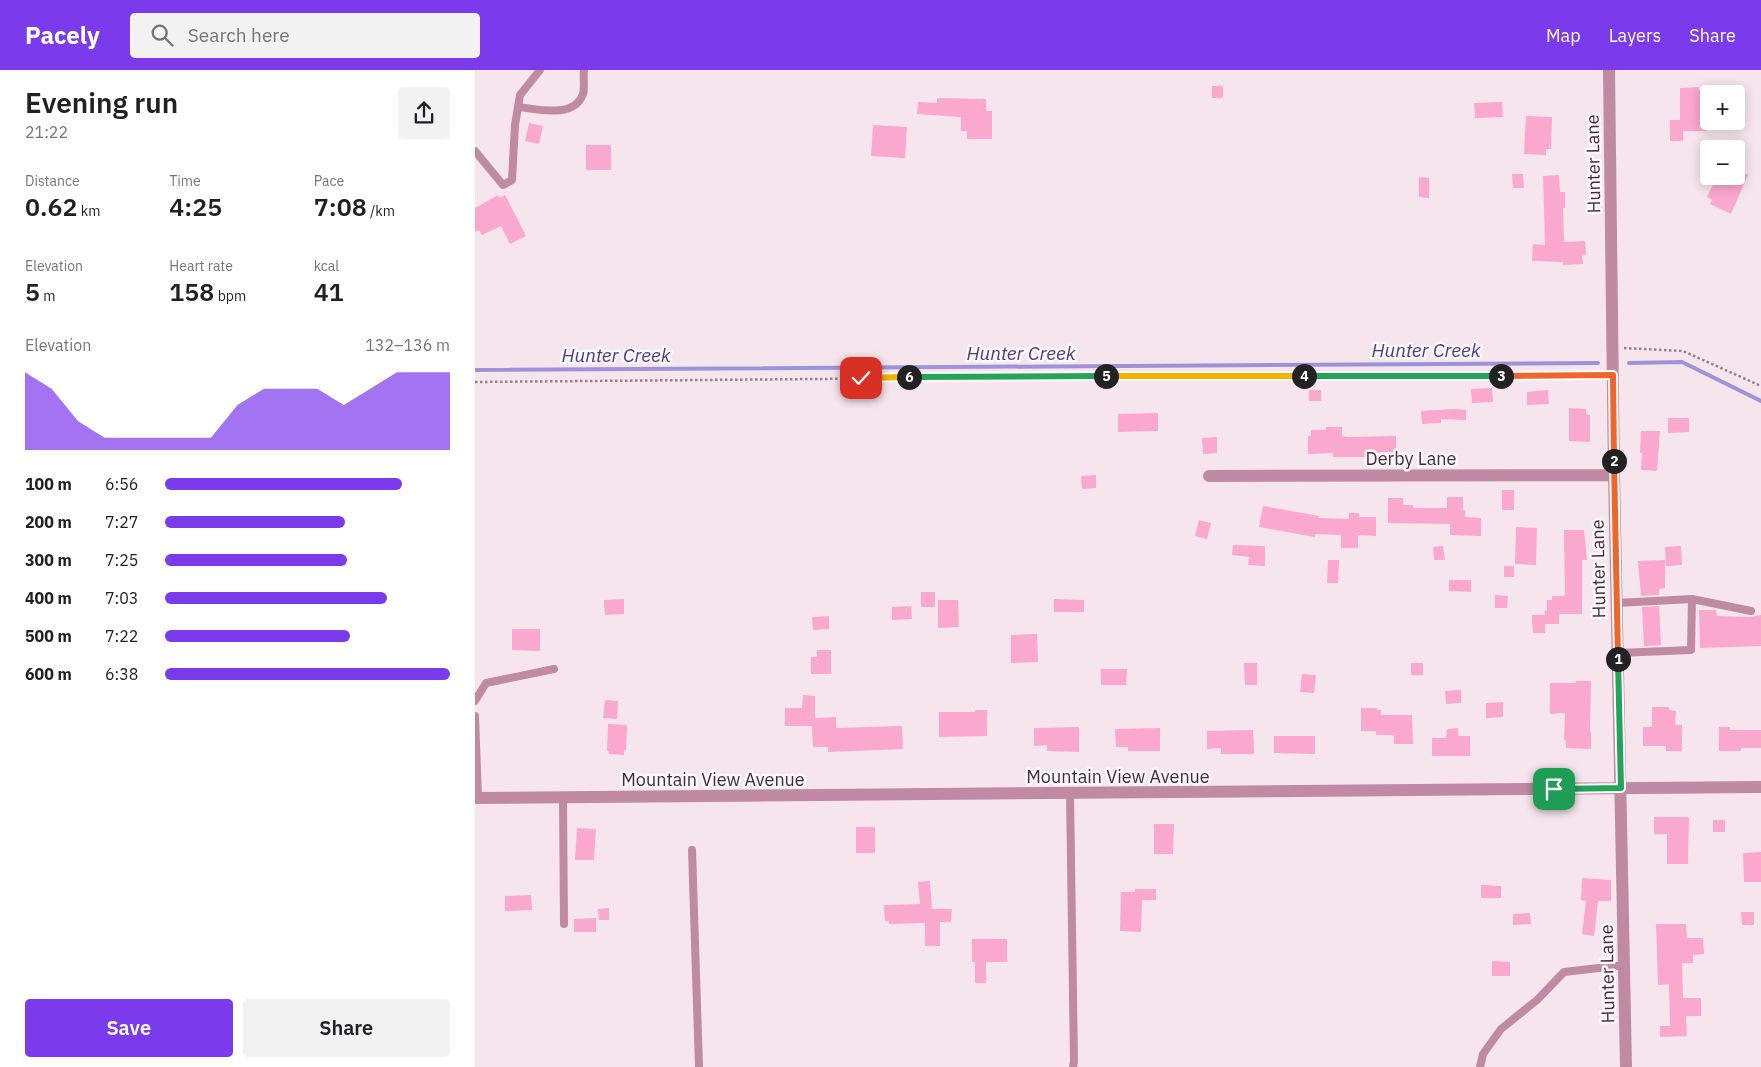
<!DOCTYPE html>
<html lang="en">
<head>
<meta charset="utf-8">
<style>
	body { margin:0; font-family:"IBM Plex Sans",sans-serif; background:#f2f2f2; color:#202124; height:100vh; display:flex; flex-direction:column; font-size:19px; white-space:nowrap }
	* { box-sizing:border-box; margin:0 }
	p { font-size:16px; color:#757577 }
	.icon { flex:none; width:28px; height:28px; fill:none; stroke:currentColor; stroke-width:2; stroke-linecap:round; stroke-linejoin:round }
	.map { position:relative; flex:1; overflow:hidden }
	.panel { display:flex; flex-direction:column; background:#fff; width:475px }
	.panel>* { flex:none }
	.buttons { position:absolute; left:1225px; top:15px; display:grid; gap:10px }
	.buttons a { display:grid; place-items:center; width:45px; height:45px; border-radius:5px; background:#fff; box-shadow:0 2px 12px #0003; font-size:25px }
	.pin { position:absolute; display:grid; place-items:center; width:42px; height:42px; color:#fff; margin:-21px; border-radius:10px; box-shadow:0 2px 8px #0006 }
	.km { position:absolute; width:25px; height:25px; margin:-12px; border-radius:50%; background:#222; color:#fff; font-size:14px; line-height:25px; text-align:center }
	.round { display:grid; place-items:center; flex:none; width:52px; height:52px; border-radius:5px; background:#f2f2f2 }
	.headline { display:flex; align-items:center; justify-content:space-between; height:85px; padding:0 25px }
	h1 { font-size:28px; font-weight:600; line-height:38px }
	.metrics { display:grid; grid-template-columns:repeat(3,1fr); gap:8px; height:85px; padding:5px 25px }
	.metrics div { display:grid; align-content:center }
	.metrics b { font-size:25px; font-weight:600 }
	.metrics small { font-size:14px; font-weight:400 }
	.metrics p { font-size:14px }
	.chart { height:140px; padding:10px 25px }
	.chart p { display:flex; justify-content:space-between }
	.chart svg { width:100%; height:90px; margin-top:5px; fill:#7c3aed; opacity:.7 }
	.button { display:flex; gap:10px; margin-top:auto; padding:10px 25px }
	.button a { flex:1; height:58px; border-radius:5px; background:#7c3aed; color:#fff; font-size:20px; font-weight:600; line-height:58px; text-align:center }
	.button a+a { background:#f2f2f2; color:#202124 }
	ul { padding:0 25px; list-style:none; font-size:16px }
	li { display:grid; grid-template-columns:80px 60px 1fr; align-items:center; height:38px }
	li i { height:12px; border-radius:6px; background:#7c3aed }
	header { display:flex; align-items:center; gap:30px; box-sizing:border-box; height:70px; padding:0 25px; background:#7c3aed; color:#fff }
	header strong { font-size:24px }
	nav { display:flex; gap:28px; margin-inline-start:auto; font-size:18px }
	.search { width:350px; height:45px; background:#f2f2f2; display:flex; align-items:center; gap:12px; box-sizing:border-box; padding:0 18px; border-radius:5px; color:#757577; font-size:19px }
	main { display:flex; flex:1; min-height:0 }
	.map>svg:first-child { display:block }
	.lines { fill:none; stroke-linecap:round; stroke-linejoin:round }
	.stream { stroke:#9e93d9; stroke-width:4 }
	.building { fill:#faa8ce }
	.path { stroke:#997f8b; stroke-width:2.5; stroke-dasharray:2.5 2.5; stroke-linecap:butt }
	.service { stroke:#c08aa2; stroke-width:8 }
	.minor { stroke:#c08aa2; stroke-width:12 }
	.split-1-casing { stroke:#fff; stroke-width:10 }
	.split-2-casing { stroke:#fff; stroke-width:10 }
	.split-3-casing { stroke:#fff; stroke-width:10 }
	.split-4-casing { stroke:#fff; stroke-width:10 }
	.split-5-casing { stroke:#fff; stroke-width:10 }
	.split-6-casing { stroke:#fff; stroke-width:10 }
	.split-7-casing { stroke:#fff; stroke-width:10 }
	.split-1 { stroke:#22a559; stroke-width:6 }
	.split-2 { stroke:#f0652b; stroke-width:6 }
	.split-3 { stroke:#f0652b; stroke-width:6 }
	.split-4 { stroke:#22a559; stroke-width:6 }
	.split-5 { stroke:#f5b400; stroke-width:6 }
	.split-6 { stroke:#22a559; stroke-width:6 }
	.split-7 { stroke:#f5b400; stroke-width:6 }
	.labels { text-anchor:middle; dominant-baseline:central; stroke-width:5; stroke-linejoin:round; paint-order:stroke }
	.street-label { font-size:18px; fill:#492938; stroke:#f8f8f8 }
	.water-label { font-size:19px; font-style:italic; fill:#4d398c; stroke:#f8f8f8 }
</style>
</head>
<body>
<header>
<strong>Pacely</strong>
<div class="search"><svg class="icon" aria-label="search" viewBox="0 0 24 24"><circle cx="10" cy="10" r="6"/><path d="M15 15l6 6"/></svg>Search here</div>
<nav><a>Map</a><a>Layers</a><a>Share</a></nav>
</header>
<main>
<section class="panel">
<div class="headline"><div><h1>Evening run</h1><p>21:22</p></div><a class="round"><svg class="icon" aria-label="share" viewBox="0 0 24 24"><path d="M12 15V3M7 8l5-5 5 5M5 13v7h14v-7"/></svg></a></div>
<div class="metrics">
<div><p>Distance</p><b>0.62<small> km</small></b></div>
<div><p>Time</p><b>4:25</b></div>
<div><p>Pace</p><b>7:08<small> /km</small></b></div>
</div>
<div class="metrics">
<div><p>Elevation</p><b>5<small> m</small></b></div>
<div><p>Heart rate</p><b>158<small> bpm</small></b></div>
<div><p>kcal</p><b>41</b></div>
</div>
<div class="chart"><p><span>Elevation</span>132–136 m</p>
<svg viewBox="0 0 160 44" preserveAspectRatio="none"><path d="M0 44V6L10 14L20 30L30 38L40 38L50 38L60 38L70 38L80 22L90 14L100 14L110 14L120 22L130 14L140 6L150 6L160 6V44z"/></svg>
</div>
<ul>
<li><b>100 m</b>6:56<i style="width:83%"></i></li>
<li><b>200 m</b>7:27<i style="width:63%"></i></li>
<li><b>300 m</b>7:25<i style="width:64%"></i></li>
<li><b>400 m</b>7:03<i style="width:78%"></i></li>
<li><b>500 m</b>7:22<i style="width:65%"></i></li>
<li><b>600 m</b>6:38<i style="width:100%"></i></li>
</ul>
<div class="button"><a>Save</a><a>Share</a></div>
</section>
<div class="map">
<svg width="1286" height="997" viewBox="0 0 1286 997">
	<rect width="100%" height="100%" fill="#f7e5ed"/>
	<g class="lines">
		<path class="stream" d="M1154,293L1207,292L1286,331
			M0,300L1123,293"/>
	</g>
	<path class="building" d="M737,16H748V28H737Z
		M1224,17V20H1231L1232,61H1208V71H1195V50H1205V18Z
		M462,28L511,29V41H517V69H492V61H486V47L442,44L443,32L462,33Z
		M1027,32L1028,47L1000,48L999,33Z
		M1051,46L1077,47L1076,79H1071V85L1049,84Z
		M54,53L68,56L64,74L50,71Z
		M398,55L432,57L430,88L396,86Z
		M111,75H136V100H111Z
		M1261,99L1273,105L1256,144L1235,134L1237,130L1232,127L1242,106H1261Z
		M1037,104H1048L1049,118H1038Z
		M1084,105L1085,122H1090V138H1088L1089,172L1110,171L1111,185L1107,186L1108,194L1088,195V192L1057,191L1058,174L1070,175L1068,106Z
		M944,107L954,108V128L944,127Z
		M23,125L24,128L30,125L51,166L35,174L26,156L7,165L4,160L0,162V138Z
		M1017,318L1018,332L997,333L996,319Z
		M834,320H846V331H834Z
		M1073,320L1074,334L1052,335V322Z
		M1094,338L1111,339V344L1115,345V372L1094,371Z
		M979,339L991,340V350L966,349V353L947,354L946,341Z
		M683,343V361L643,362V344Z
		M1193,348H1214V362L1193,363Z
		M851,357H867V366L873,367L921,366V382L898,383V387H858V383L833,384V366H836V360H851Z
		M1166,361H1185L1182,401L1166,400L1167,383H1165Z
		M742,367V383L728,384L727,368Z
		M621,405V418L607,419L606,406Z
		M1027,420H1039V440H1027Z
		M972,427H988V440H990V447L1006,448V466L975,465V454L913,453V428H928V435H938V438H972Z
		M788,436L844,446L843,448L874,449V443H884V447H901V466L883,465V478H866V465L840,464V467L784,457Z
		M724,450L736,453L732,469L720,466Z
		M1041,457L1062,458L1061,495L1040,494Z
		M1089,460H1109L1112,490H1107V544H1084V554H1070V563H1058L1057,545H1070V540H1072V530H1077V526H1090Z
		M758,475L790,476V496L773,495L774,487L757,485Z
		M968,476L970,490H959L958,477Z
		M1206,476L1207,495L1191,496L1190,477Z
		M853,490H864L863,513H852Z
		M1190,490V518L1184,519V525L1166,526L1163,491Z
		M1029,496H1039V507H1029Z
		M974,510H996V522L974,521Z
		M446,522H460V537H446Z
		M1020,525L1033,526L1032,538H1020Z
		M149,529V544L130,545L129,530Z
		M579,529L609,530V542H579Z
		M463,530H483L484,557L463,558Z
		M436,536L437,549L417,550V537Z
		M1184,536L1186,575L1169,576L1167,537Z
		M1224,540H1241L1242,546L1275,547L1286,545V576L1225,578Z
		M354,546V559L338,560L337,547Z
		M37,559H65V581L37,580Z
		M562,564L563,592L536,593V565Z
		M342,580H356V604H336V587H342Z
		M769,593H782V615H770Z
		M936,593H948V605H936Z
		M626,599H652L651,615H626Z
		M827,604L841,605L839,623L825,622Z
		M1101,611H1116L1115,662H1116V679L1091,678V670H1089L1090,643L1075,644V613H1101Z
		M986,620V633L971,634L970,621Z
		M328,625L340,626V648L361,647V658L427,656L428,679L353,682V677H338L337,656H310V638H327Z
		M130,630L143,631L142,649L128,648Z
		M1028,632V647L1011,648V633Z
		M1177,637H1194V640L1201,641L1200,655H1207V681H1191V676H1168V657H1177Z
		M886,638H902V640H906V645H937L938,674H919V665H901V661H886Z
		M500,640H512V666L464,667V642H500Z
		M133,654L152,655L151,680H149V685L134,684V681H132Z
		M604,657V682L572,681V675L559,676V658Z
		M1244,657H1255V660H1286V678H1266V681H1244Z
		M685,658V681H653V677H641L640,659Z
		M983,658V666H995V686H957V668H971L972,659Z
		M778,660L779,684H746V678L732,679V661Z
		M799,666H840V684L799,683Z
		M1179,747H1214L1213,794H1192V764H1179Z
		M1238,750H1250V762H1238Z
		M679,754H699L698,784H679Z
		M381,757H400V783H381Z
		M102,758L121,759L119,790H100Z
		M1286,782V812H1269L1268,783Z
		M1107,808L1136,810V831H1123L1119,866L1107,864L1111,831L1106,830Z
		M455,811L457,839H477L476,852H465V876H450V853L414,854V851H410L409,835L445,834L443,812Z
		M1006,815L1026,816V828H1006Z
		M660,819H681V830H667L666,862L645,861L646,822H660Z
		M56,825L57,840L30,841V826Z
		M134,838V850H124L123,839Z
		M1266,842H1279V855H1267Z
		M1055,843L1056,854L1038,855V844Z
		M121,848V862H99V849Z
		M1181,854H1211L1212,868H1228L1229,884L1218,885V893H1207L1208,928H1226V946H1211L1212,966L1185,967V956H1195L1194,914L1183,915Z
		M497,869H532V892H511V913H500V892H497Z
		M1017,891L1035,892V906H1017Z"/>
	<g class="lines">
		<path class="path" d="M1149,278L1208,281L1286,316
			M0,312L677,306L1126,305"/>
		<path class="service" d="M43,37C63,39 99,49 108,24C110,17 108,7 109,0
			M0,81L28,115L37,110L40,55L45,25L65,0
			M1217,529L1276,541
			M1142,533L1217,529L1216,580L1143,583
			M0,631L11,613L79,599
			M0,646L3,728
			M595,723L599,992L598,997
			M88,728L89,854
			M217,780L224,997
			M1005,997L1008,984L1026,959L1062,930L1089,902L1150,895"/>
		<path class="minor" d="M1134,0L1139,405L1151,997
			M734,406L1139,405
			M0,728L1286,717"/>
	</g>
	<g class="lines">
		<g class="split-1-casing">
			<path id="split-1" d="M1079,719L1146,718L1143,589"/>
		</g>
		<g class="split-2-casing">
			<path id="split-2" d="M1139,391L1143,589"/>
		</g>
		<g class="split-3-casing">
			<path id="split-3" d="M1026,306L1138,305L1139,391"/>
		</g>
		<g class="split-4-casing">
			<path id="split-4" d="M829,306H1026"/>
		</g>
		<g class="split-5-casing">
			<path id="split-5" d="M631,306H829"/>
		</g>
		<g class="split-6-casing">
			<path id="split-6" d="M434,307L631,306"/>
		</g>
		<g class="split-7-casing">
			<path id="split-7" d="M386,308L434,307"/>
		</g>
		<use href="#split-1" class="split-1"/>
		<use href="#split-2" class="split-2"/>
		<use href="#split-3" class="split-3"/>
		<use href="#split-4" class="split-4"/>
		<use href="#split-5" class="split-5"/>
		<use href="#split-6" class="split-6"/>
		<use href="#split-7" class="split-7"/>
	</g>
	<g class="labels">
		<g class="street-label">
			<text transform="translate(1118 94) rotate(-91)">Hunter Lane</text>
			<text x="936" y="388">Derby Lane</text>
			<text transform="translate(1123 499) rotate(-91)">Hunter Lane</text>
			<text x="643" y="706">Mountain View Avenue</text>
			<text x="238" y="709">Mountain View Avenue</text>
			<text transform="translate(1132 904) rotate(-91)">Hunter Lane</text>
		</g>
		<g class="water-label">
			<text x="951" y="280">Hunter Creek</text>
			<text x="546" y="283">Hunter Creek</text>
			<text x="141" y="285">Hunter Creek</text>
		</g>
	</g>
</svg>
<div class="buttons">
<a>+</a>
<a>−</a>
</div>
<div class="pin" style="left:1079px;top:719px;background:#1e9e55"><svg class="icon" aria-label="arrive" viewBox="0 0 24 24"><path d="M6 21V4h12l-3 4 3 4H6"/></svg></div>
<div class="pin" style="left:386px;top:308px;background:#d93025"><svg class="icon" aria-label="check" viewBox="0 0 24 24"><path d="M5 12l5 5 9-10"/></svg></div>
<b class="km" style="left:1143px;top:589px">1</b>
<b class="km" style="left:1139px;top:391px">2</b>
<b class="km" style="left:1026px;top:306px">3</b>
<b class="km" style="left:829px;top:306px">4</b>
<b class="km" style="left:631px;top:306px">5</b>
<b class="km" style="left:434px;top:307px">6</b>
</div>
</main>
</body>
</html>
